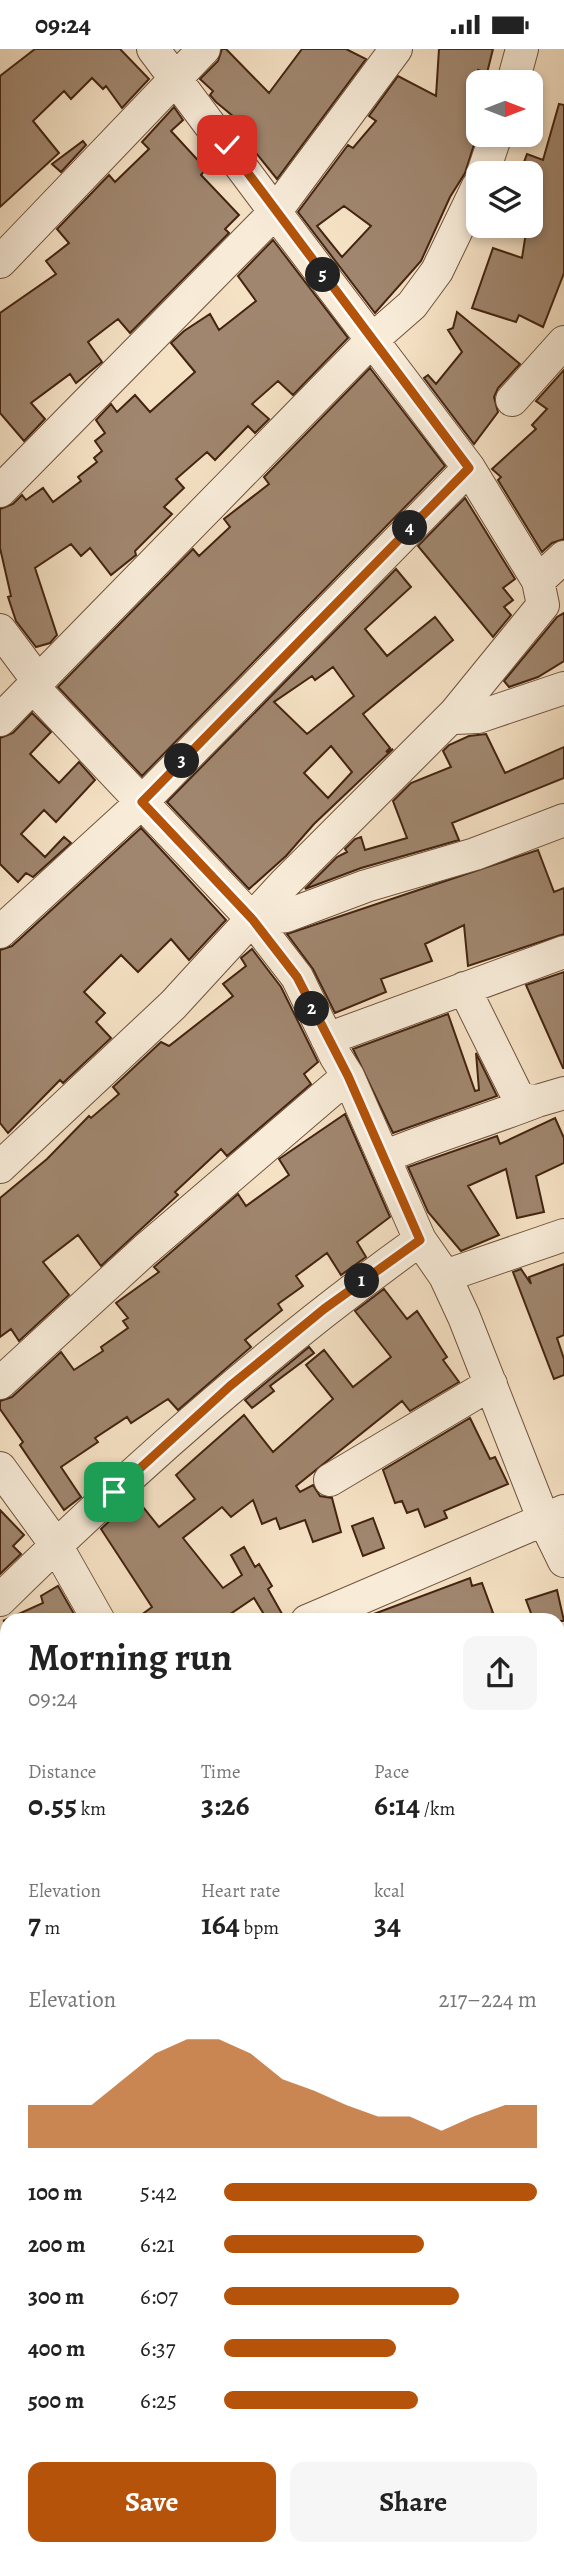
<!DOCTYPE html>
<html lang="en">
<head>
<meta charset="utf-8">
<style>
	body { margin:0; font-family:Alegreya,serif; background:#f6f6f6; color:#222; height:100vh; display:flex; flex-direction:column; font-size:26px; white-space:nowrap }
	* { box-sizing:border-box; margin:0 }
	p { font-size:23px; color:#767676 }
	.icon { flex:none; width:38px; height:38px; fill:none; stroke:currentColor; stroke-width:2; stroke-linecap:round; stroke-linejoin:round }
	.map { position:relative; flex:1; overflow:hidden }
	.details { position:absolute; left:0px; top:1564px; width:565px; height:943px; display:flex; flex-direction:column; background:#fff; border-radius:21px 21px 0 0; box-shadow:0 4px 10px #0003 }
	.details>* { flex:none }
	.needle { width:46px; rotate:90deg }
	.buttons { position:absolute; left:466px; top:21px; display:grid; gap:14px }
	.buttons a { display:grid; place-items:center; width:77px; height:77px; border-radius:14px; background:#fff; box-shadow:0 4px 10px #0003; font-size:35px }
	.pin { position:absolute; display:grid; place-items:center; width:60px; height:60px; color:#fff; margin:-30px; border-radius:14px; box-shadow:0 4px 10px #0006 }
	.km { position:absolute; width:35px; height:35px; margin:-18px; border-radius:50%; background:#222; color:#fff; font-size:19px; line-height:35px; text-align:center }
	.round { display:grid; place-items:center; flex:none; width:74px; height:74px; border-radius:14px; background:#f6f6f6 }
	.head { display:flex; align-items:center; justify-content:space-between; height:119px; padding:0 28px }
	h1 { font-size:38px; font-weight:700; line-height:52px }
	.stats { display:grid; grid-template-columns:repeat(3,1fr); gap:10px; height:119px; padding:7px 28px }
	.stats div { display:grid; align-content:center }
	.stats b { font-size:30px; font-weight:700 }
	.stats small { font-size:19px; font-weight:400 }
	.stats p { font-size:19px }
	.chart { height:196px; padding:14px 28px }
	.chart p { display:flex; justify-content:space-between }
	.chart svg { width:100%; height:126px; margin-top:7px; fill:#b45309; opacity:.7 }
	.primary-button { display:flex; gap:14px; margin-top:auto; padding:14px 28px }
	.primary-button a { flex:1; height:80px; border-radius:14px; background:#b45309; color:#fff; font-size:28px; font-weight:700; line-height:80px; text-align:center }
	.primary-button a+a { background:#f6f6f6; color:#222 }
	ul { padding:0 28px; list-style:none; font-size:23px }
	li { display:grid; grid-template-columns:112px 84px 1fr; align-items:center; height:52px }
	li i { height:18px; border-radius:9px; background:#b45309 }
	.status { display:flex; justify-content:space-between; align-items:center; height:49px; padding:0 35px; background:#fff; direction:ltr }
	.status svg { height:19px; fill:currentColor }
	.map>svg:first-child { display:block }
	.building { fill:#a0866e; stroke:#442410; stroke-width:2; fill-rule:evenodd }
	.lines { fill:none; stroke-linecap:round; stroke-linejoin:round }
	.minor-casing { stroke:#70533d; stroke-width:34 }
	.minor { stroke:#f8ecd9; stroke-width:32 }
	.route-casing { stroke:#fff; stroke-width:14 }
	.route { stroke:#b45309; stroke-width:9 }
</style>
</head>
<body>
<div class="status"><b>09:24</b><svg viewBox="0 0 49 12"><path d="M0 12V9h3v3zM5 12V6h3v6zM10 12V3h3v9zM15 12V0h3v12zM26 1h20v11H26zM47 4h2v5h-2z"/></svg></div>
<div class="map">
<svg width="564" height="2507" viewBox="0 0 564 2507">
	<rect width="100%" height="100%" fill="#f5e1c4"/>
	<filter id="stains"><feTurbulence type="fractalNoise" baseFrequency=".00286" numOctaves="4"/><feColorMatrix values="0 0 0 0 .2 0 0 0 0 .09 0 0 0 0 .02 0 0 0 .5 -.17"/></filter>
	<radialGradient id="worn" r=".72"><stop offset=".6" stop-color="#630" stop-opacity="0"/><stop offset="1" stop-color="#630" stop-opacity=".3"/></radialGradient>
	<path class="building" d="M35,0H120L149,30L122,59L106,37L103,40L92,29L71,50L64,42L33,72L59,104L0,158V27Z
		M222,0H226L269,44L302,0H346L366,10L277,130L231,73L234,68L216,53L210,46L213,42L200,30L218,12Z
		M439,0H493L487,24L478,21V83L465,124L450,148L421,212L375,264L298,163L348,96L353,99L376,72L369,67L398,27L436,47ZM344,157L371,177L342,208L317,177Z
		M559,55L564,56V224L543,278L519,266L516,273L472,259L493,199L522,209L527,177H530L533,146L530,124H520L527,105L543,111Z
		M174,58L183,71L171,82L206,120L201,126L239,166L225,180L229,184L130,284L118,270L88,293L102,313L76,334L70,325L31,354L45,370L24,392L0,364V264L56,225L46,212L69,194L57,180L109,126L115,133L149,100L142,93Z
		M83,92L86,96L61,123L52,115Z
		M273,191L348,289L293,346L278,332L252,355L269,370L255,384L248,377L215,411L207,403L176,430L184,439L164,458L172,465L135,502L136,506L111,526L90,499L81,507L71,495L35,519L57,586L50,594L36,598L16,572L8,548L11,547L0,499V460L13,455L22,446L26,451L43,439L53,453L81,432L78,428L97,413L94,409L102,402L95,392L105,384L96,371L111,355L117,363L135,346L150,363L195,323L171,294L184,282L210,265L219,281L256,252L238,227Z
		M457,263L520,315L498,339L494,348L498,363L474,395L424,329L428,326L436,335L462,303L448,281L453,279Z
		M370,319L445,417L142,727L58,638L193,500L199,507L230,478L224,470L269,435L264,428Z
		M564,321V490L552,494L542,503L498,431L501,428L492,420L536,380L532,376L547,360L536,352Z
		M465,449L515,530L503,539L513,551L504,558L511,566L493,588L418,497Z
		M396,520L411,538L365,580L387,607L435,568L453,591L363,665L390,699L386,703L393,700L314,775L286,807L249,840L167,753ZM333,618L354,647L307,685L274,653L312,627L315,631ZM331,697L352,723L328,749L304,724Z
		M564,564V612L538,628L509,638L504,632L557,568Z
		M32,664L51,683L30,705L59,734L79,713L95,731L56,773L44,761L21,785L45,808L64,788L71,794L33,828L26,824L18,833L0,815V689L13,684Z
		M486,685L505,724L564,698V729L452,774L459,791L361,819L305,840L337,808L347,803L345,800L355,790L361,788L365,801L407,789L393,752L411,734L451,718L443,702L449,696L469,687Z
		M141,779L226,871L189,911L171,890L138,923L121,906L84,943L105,964L96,973L111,989L63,1034L60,1031L8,1084L0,1074V901L12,897Z
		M538,801L554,843L564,839V885L468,917L464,876L425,895L432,912L381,930L386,943L335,964L313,920L287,885Z
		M252,900L281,938L318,1013L304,1025L311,1035L227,1107L221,1100L175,1143L178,1146L101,1217L78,1186L43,1213L69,1246L19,1292L11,1280L0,1288V1149L47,1110L89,1067L91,1069L119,1045L113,1038L161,993L169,997L233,947L223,935L246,917L241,909Z
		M564,923V1019H563L526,936Z
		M448,965L475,1042L479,1041L476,1004L497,1047L393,1084L353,1000Z
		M345,1065L390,1168L357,1193L366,1208L341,1226L327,1204L296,1227L303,1237L278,1255L282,1261L245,1291L251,1298L178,1361L168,1350L131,1374L127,1368L95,1389L98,1393L61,1418L81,1448L64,1461L20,1396L23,1393L0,1360V1352L12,1348L61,1303L74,1321L103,1302L101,1298L128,1279L123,1272L128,1269L116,1254L159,1223L154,1218L238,1145L246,1157L289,1126L279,1110Z
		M555,1069L564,1089V1114L536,1127L544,1163L517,1169L506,1120L468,1137L499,1186L461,1202L428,1163L408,1118L497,1087L500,1095Z
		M564,1215V1286L557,1289L564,1310V1326L554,1330L513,1223L521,1220L531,1235L529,1228Z
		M384,1240L407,1270L417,1262L447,1308L443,1311L459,1333L410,1362L402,1352L296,1437L300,1443L313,1436L320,1447L332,1449L341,1483L313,1493L305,1471L280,1480L276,1469L262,1475L253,1451L231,1468L222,1458L183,1489L223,1539L242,1526L231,1506L244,1498L255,1518L259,1515L272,1537L268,1540L286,1572H268L254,1549L220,1572H133L152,1558L101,1480L135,1448L159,1478L195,1450L176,1426L244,1366L273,1403L333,1350L306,1316L324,1301L353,1338L391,1308L355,1262Z
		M309,1298L314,1304L270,1337L274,1342L252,1359L245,1351Z
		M470,1369L490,1410L495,1408L508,1435L444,1462L447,1469L425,1478L418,1460L407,1464L402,1452L395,1454L383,1421Z
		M0,1461L24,1486L13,1497L21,1505L0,1525Z
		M373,1469L384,1499L363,1507L352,1477Z
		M470,1529L472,1537L482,1534L493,1564L473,1572H355Z
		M58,1537L78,1572H3L43,1554L41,1547Z
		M557,1541L564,1572H534L526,1551Z"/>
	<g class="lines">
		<g class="minor-casing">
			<path id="minor" d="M513,33L522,0
				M483,124L496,86
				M0,213L204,0
				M512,351L564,293
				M0,442L275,163L153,0
				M538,532L564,508
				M0,581L38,632
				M33,638L253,871L297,928L336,1008L348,1027
				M455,664V669L478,668L564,639
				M0,671L372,291L412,256L437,222L478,137
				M253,871L286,867L366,837L475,805L564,771
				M0,883L142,753L469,419
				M464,939L519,1050L537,1052L564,1044
				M327,990L564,903
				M384,1108C434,1087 486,1072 537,1052
				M0,1118L173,956L284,835L455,664L543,556L538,532L469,419L275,163L396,0
				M445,1227L564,1186
				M0,1334L145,1201L348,1027L420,1191L445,1227L464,1268L543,1469L564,1512
				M0,1419L56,1496L99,1572
				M330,1431L491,1335
				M0,1551C132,1421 269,1299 420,1191
				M307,1572L564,1462
				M558,1615L564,1612
				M0,1708L7,1705
				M558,1740L564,1738
				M0,1818L7,1817
				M558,1888L564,1886
				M0,1971L7,1967
				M558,2053L564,2051
				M0,2156L7,2153
				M558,2214L564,2226
				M0,2325L7,2338
				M558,2391L564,2389
				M91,2501L94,2507
				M409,2501L412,2507
				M54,2507L64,2501"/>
		</g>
		<use href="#minor" class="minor"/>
	</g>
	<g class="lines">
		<g class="route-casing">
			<path id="route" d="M114,1443L230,1337L324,1260L420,1191L348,1027L297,928L253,871L142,753L469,419L227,96"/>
		</g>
		<use href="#route" class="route"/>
	</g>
	<rect width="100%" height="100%" filter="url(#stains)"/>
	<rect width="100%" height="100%" fill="url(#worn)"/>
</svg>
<div class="buttons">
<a><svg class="needle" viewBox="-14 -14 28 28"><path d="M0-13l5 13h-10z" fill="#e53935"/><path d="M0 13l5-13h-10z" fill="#767676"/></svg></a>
<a><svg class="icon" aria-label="layers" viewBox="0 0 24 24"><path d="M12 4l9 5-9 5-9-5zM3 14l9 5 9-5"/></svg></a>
</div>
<div class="pin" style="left:114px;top:1443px;background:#1e9e55"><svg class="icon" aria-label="arrive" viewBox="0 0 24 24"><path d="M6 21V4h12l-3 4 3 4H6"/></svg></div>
<div class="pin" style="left:227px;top:96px;background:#d93025"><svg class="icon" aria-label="check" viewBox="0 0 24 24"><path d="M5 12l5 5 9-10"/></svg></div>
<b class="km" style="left:362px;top:1232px">1</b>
<b class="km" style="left:312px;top:960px">2</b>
<b class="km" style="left:182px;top:712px">3</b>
<b class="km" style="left:410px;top:479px">4</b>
<b class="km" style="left:323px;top:226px">5</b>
<section class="details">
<div class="head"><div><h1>Morning run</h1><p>09:24</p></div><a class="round"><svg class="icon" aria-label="share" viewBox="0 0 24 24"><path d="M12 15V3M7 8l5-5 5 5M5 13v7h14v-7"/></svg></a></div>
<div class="stats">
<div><p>Distance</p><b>0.55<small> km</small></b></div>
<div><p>Time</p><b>3:26</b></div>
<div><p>Pace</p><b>6:14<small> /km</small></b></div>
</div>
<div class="stats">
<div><p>Elevation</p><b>7<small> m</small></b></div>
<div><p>Heart rate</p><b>164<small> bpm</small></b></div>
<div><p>kcal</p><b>34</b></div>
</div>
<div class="chart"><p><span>Elevation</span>217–224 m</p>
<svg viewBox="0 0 160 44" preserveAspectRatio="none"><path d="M0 44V29L10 29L20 29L30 20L40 11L50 6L60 6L70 11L80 20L90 24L100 29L110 33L120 33L130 38L140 33L150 29L160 29V44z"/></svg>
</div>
<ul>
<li><b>100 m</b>5:42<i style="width:100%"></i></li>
<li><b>200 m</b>6:21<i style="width:64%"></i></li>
<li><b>300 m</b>6:07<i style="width:75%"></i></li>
<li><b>400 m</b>6:37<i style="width:55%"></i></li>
<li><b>500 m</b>6:25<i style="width:62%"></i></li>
</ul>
<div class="primary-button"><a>Save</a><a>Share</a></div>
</section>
</div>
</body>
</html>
